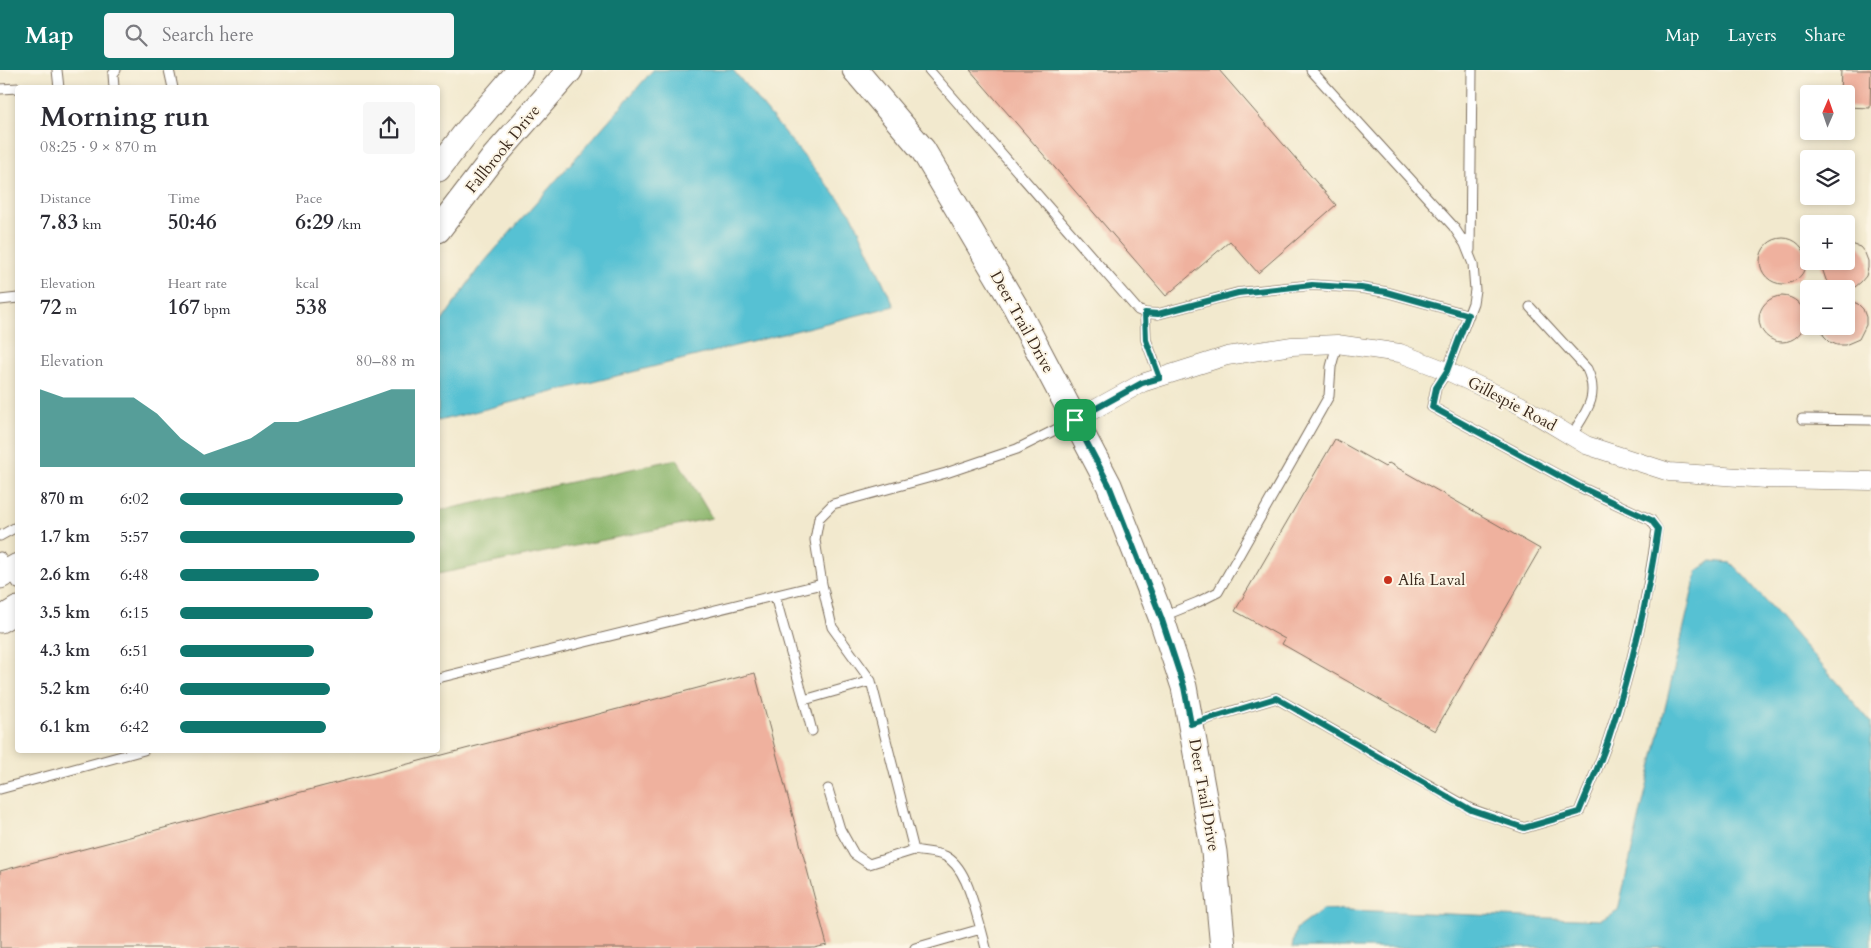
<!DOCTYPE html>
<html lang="en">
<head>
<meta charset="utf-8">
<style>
	body { margin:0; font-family:Cardo,serif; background:#f7f7f7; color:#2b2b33; height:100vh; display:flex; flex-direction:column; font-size:19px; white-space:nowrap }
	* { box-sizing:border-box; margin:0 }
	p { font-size:16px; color:#7c7c81 }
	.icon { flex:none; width:28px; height:28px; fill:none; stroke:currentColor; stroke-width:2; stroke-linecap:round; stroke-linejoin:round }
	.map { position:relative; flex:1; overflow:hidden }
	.side { position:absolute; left:15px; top:15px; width:425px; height:668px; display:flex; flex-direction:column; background:#fff; border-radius:5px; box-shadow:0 2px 8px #0003 }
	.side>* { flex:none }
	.needle { width:32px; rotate:2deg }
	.controls { position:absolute; left:1800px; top:15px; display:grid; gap:10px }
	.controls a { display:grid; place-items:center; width:55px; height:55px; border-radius:5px; background:#fff; box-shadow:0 2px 8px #0003; font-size:25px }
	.pin { position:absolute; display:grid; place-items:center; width:42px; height:42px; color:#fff; margin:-21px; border-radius:10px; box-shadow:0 2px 8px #0006 }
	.round { display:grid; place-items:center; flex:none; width:52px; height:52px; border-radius:5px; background:#f7f7f7 }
	.summary { display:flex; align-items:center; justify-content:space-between; height:85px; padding:0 25px }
	h1 { font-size:28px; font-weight:800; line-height:38px }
	.figures { display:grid; grid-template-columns:repeat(3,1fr); gap:8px; height:85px; padding:5px 25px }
	.figures div { display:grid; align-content:center }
	.figures b { font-size:21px; font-weight:800 }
	.figures small { font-size:14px; font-weight:400 }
	.figures p { font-size:14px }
	.chart { height:140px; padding:10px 25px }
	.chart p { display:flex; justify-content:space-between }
	.chart svg { width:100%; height:90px; margin-top:5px; fill:#0f766e; opacity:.7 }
	ul { padding:0 25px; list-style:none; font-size:16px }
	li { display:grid; grid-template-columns:80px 60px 1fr; align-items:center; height:38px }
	li i { height:12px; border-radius:6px; background:#0f766e }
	header { display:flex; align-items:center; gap:30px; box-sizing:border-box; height:70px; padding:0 25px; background:#0f766e; color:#fff }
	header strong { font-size:24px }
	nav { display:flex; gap:28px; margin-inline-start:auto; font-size:18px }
	.search { width:350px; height:45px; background:#f7f7f7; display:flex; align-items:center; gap:12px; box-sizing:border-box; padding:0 18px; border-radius:5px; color:#7c7c81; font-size:19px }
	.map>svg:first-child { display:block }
	.forest { fill:#8ab56c; stroke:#627045 }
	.water { fill:#57c1d3; stroke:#497678 }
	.building { fill:#efb19e }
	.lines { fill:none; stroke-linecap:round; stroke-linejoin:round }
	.lane-casing { stroke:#7b6d5c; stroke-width:11 }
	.street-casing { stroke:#7b6d5c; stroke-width:19 }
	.secondary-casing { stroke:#7b6d5c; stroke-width:27 }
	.lane { stroke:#fff; stroke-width:9 }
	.street { stroke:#fff; stroke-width:18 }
	.secondary { stroke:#fff; stroke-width:25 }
	.route-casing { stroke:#fff; stroke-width:10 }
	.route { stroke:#0f766e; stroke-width:6 }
	.poi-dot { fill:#c8321e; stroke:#fcf5e5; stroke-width:2 }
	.labels { text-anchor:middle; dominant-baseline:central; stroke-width:4; stroke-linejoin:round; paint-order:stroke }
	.street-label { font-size:16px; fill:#3b2a1e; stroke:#fcf5e5 }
	.poi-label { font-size:16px; fill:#3b2a1e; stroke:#fcf5e5; text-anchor:start }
</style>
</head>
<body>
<header>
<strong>Map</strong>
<div class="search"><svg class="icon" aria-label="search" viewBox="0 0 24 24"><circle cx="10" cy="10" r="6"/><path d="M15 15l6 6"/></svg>Search here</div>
<nav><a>Map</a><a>Layers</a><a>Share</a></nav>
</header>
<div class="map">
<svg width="1871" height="878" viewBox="0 0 1871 878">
	<rect width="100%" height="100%" fill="#fcf5e5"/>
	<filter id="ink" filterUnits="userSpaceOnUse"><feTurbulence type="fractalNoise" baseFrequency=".02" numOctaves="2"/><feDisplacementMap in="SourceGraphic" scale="10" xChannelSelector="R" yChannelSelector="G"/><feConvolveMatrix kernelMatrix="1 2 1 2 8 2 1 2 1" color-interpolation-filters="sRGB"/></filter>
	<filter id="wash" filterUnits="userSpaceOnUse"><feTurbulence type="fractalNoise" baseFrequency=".0096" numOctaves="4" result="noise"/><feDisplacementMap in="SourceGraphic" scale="20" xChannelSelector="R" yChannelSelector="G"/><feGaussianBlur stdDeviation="1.12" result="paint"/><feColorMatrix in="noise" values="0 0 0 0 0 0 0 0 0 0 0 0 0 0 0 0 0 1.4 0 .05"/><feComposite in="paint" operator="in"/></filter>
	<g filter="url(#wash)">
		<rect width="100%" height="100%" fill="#f2e9ce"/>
		<path class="forest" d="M677,389L712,448L438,504V441Z"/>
		<path class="water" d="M653,0H733L852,145L894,236L438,351V257L478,199Z
			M1711,491L1731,493L1743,505L1871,652V878H1292L1296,859L1323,839L1601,850L1618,840L1697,501Z"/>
		<g id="blocks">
			<path class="building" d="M970,0H1219L1336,135L1258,203L1230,171L1166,226Z
				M1841,0H1871L1870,38L1846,37V24H1840Z
				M1760 191a23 23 0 1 1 46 0a23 23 0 1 1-46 0Z
				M1846,172L1860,177L1865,183L1868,191V198L1866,206L1861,212L1855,217L1847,219L1832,215L1826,210L1821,195L1822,191H1846Z
				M1759 249a23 23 0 1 1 46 0a23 23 0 1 1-46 0Z
				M1846,229L1858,234L1863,239L1866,247V255L1859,269L1845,275H1837L1830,272L1824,266L1820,256H1846Z
				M1335,369L1385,397L1389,393L1540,479L1435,661L1282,574L1285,569L1235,541Z
				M755,603L827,875L814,878H0V801Z"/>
		</g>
	</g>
	<g filter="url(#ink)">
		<use href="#blocks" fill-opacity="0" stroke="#7b6d5c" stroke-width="1"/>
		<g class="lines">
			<g class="lane-casing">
				<path id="lane" d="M57,0L59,18
					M169,0L173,18
					M929,0L1138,240L1145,243L1158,244L1237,223L1312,215L1361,218L1386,222L1469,245
					M114,18L113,4L116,0
					M0,19L18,18
					M1470,180L1472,0
					M0,230L18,228
					M1530,237L1587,299C1600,327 1586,342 1571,366
					M1145,243L1146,270L1160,307
					M1802,349L1871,350
					M0,466L18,456
					M0,487L18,514
					M822,514L815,470L819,448L833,434L946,403L1017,379L1073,351
					M775,526L804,630L871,611
					M1161,547L1198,532L1218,522L1329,326L1331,297L1337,274
					M438,608L822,514L832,557L871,611L914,780C923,782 936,782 945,786C967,797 974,837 981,859L915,878
					M804,630L812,661
					M1193,653L1276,628L1471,739L1524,758L1579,742C1589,717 1601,692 1609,667C1631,600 1648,529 1657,459L1651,450L1580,417L1432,337L1436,318L1447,301L1473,233L1475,220L1473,194L1465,174L1453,156L1311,0
					M0,719L144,680
					M828,719L840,759L854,784L869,794L914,780
					M981,859L986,878"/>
			</g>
			<g class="street-casing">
				<path id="street" d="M1075,350L1142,313L1227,286L1292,276L1337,274L1400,283L1447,301L1520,335L1586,375L1669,402L1766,409L1871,411"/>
			</g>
			<g class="secondary-casing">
				<path id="secondary" d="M855,0L923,80L1015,236L1109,415L1161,547L1184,617L1214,782L1223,878
					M438,99L465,64L520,0
					M438,160L494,87L570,0
					M0,506L18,496
					M0,550L18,539"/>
			</g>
			<use href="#lane" class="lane"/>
			<use href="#street" class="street"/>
			<use href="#secondary" class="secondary"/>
		</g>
	</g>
	<g class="lines" filter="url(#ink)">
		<g class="route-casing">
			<path id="route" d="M1312,215L1361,218L1386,222L1468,245L1447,301L1436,318L1432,337L1580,417L1651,450L1658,459C1648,529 1631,600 1609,667C1601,692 1589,717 1579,742L1524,758L1471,740L1276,628L1191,654L1184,617L1161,547L1109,415L1075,350L1142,313L1160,308L1146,270L1145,243L1158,244L1238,223Z"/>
		</g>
		<use href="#route" class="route"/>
	</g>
	<circle class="poi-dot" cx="1388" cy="510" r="5"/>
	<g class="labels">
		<g class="street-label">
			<text transform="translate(503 79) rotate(-51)">Fallbrook Drive</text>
			<text transform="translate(1022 252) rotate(61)">Deer Trail Drive</text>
			<text transform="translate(1512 334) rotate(28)">Gillespie Road</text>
			<text transform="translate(1204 725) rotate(80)">Deer Trail Drive</text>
		</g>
		<g class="poi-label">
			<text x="1398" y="510">Alfa Laval</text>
		</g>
	</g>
</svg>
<div class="controls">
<a><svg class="needle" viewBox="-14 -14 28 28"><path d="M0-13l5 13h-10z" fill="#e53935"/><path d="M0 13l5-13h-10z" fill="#7c7c81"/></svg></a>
<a><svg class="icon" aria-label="layers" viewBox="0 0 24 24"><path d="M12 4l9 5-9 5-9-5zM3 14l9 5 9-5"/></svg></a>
<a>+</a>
<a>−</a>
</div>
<div class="pin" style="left:1075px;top:350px;background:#1e9e55"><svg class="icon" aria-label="arrive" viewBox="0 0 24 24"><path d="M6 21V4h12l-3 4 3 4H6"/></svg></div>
<section class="side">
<div class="summary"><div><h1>Morning run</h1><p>08:25 · 9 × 870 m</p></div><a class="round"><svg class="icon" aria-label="share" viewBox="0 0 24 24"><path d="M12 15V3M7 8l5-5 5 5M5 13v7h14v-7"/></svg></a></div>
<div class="figures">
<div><p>Distance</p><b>7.83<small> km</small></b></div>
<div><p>Time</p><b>50:46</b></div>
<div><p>Pace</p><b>6:29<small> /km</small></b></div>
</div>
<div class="figures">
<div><p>Elevation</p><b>72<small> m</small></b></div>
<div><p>Heart rate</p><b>167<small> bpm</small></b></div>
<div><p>kcal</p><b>538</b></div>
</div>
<div class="chart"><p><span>Elevation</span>80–88 m</p>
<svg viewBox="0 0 160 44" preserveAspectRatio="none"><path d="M0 44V6L10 10L20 10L30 10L40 10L50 18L60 30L70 38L80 34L90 30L100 22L110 22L120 18L130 14L140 10L150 6L160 6V44z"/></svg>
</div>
<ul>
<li><b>870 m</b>6:02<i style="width:95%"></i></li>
<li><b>1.7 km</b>5:57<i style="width:100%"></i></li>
<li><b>2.6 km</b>6:48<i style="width:59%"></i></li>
<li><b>3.5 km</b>6:15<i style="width:82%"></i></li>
<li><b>4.3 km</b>6:51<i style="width:57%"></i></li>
<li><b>5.2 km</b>6:40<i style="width:64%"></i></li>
<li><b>6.1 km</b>6:42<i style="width:62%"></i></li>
</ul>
</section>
</div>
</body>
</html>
